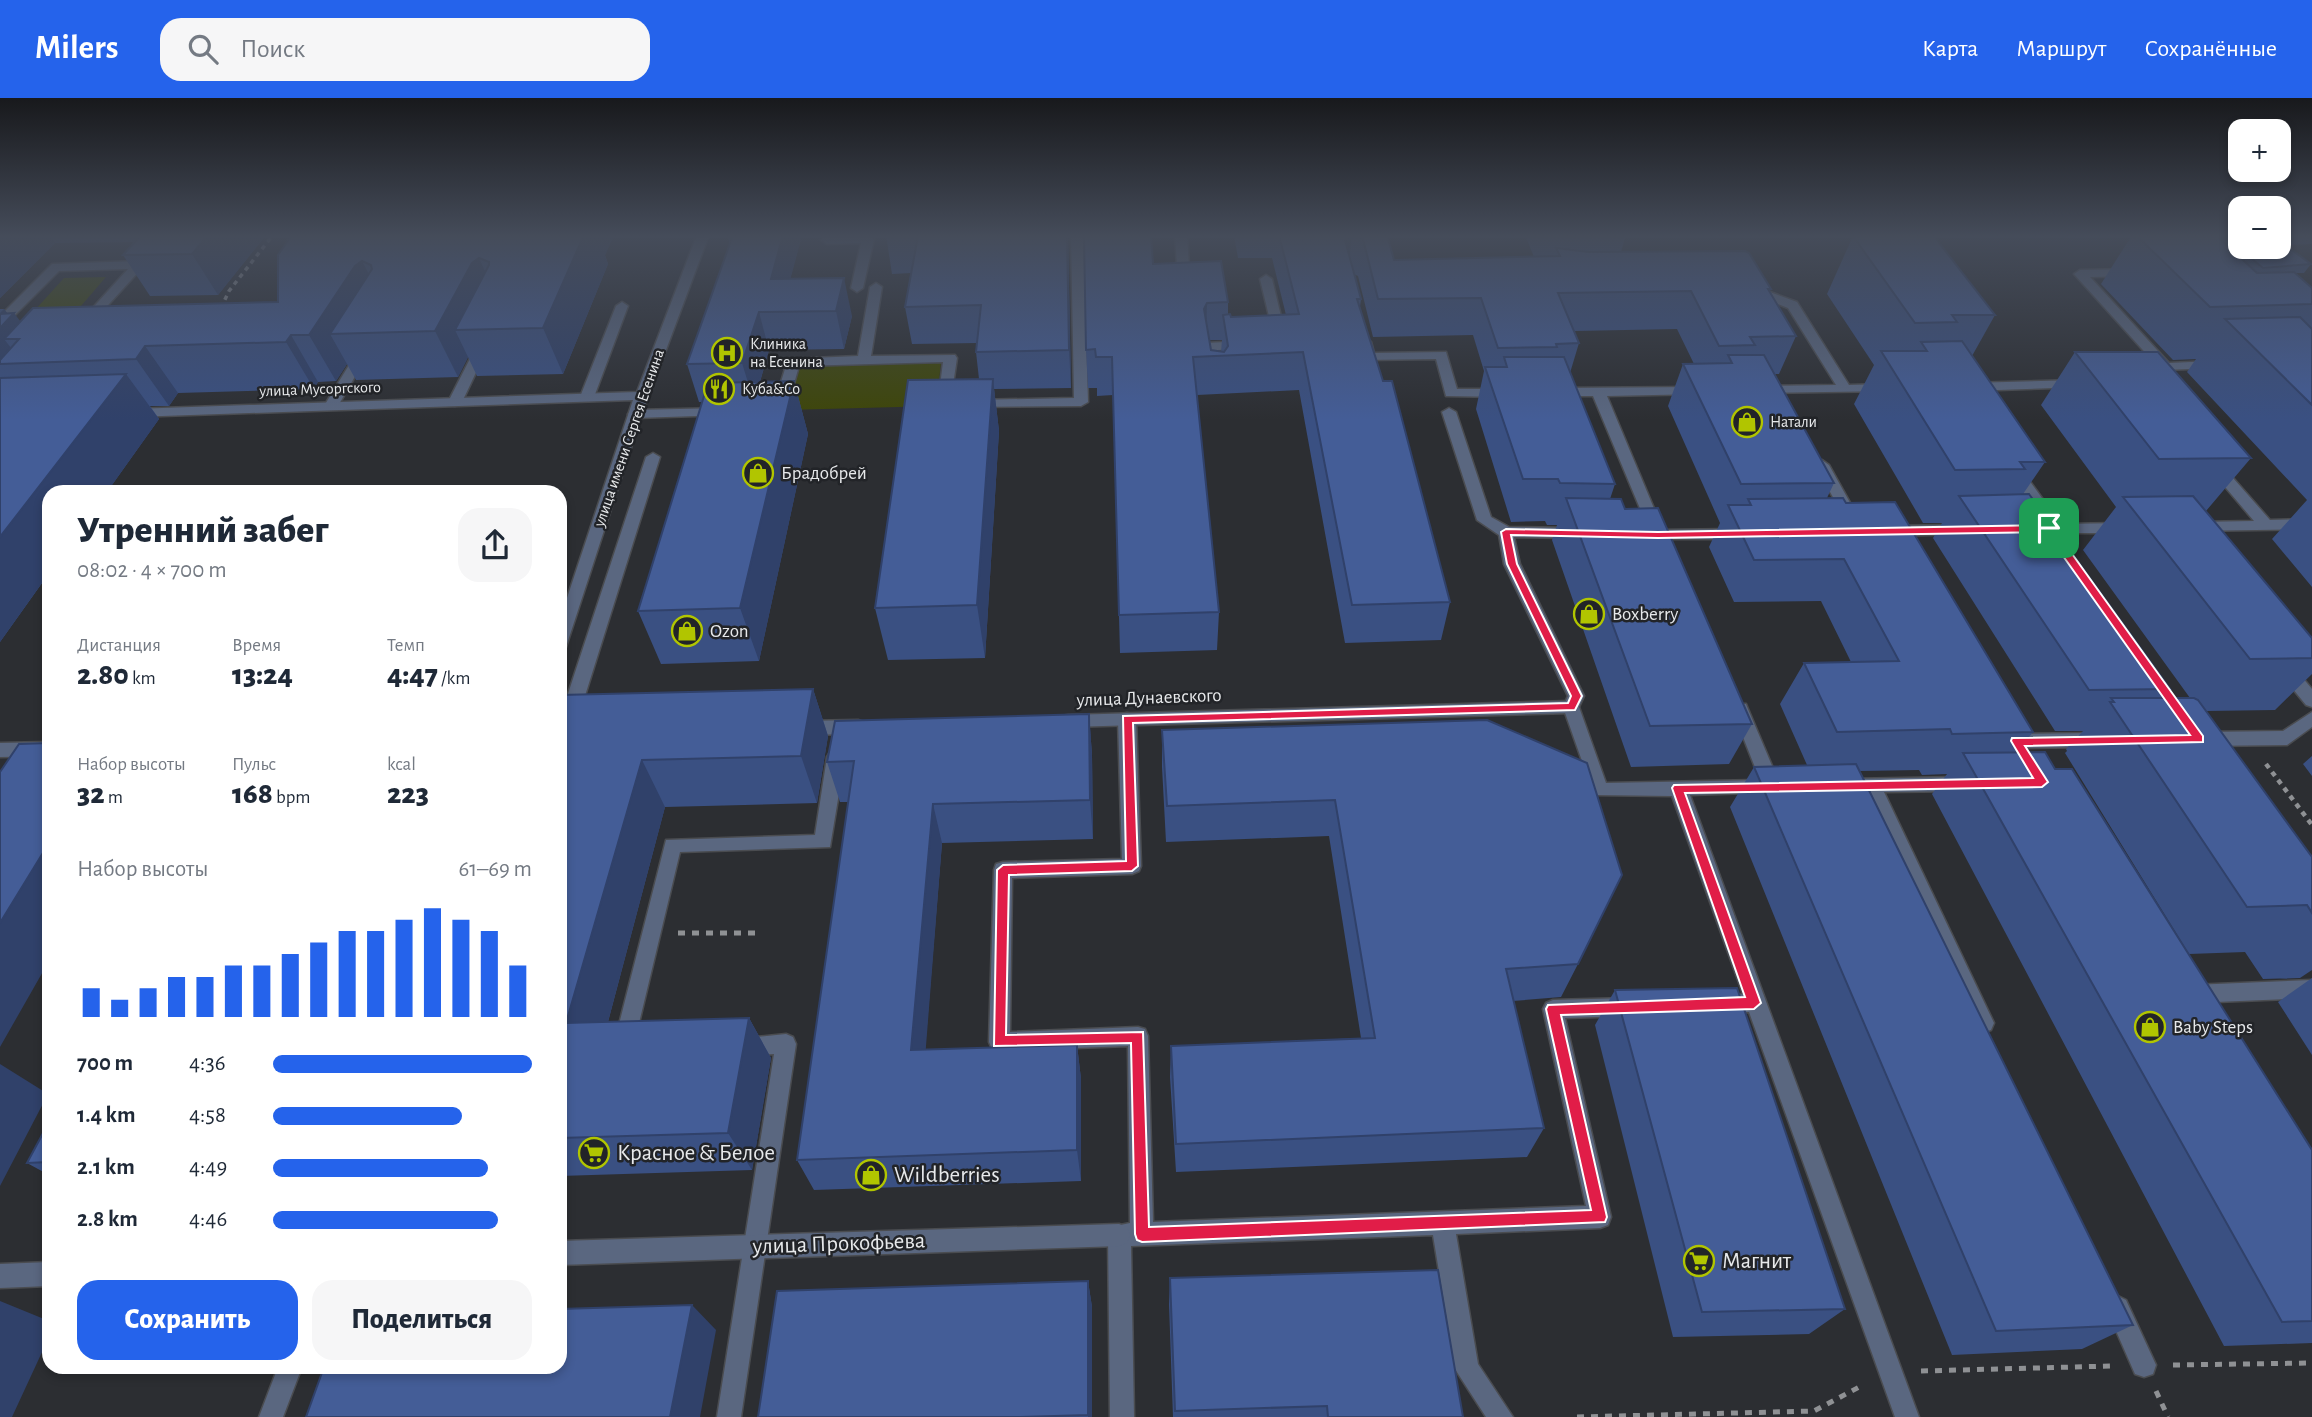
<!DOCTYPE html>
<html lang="ru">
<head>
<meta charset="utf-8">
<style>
	body { margin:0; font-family:"Alegreya Sans",sans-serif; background:#f6f6f7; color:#1f2937; height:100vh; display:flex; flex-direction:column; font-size:26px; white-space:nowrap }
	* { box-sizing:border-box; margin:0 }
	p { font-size:23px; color:#747a83 }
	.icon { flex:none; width:38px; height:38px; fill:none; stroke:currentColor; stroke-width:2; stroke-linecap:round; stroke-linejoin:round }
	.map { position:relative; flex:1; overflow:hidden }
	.side { position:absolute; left:42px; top:387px; width:525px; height:889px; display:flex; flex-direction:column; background:#fff; border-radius:21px; box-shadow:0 4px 10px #0003 }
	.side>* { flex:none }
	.tools { position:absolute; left:2228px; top:21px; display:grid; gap:14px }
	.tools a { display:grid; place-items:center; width:63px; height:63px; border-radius:14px; background:#fff; box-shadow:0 4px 10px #0003; font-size:35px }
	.pin { position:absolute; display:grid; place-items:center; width:60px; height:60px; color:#fff; margin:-30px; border-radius:14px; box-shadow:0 4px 10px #0006 }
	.round { display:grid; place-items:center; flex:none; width:74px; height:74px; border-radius:21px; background:#f6f6f7 }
	.head { display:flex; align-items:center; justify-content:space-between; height:119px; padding:0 35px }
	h1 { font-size:38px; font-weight:800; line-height:52px }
	.figures { display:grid; grid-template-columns:repeat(3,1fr); gap:10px; height:119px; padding:7px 35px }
	.figures div { display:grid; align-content:center }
	.figures b { font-size:30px; font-weight:800 }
	.figures small { font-size:19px; font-weight:400 }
	.figures p { font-size:19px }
	.chart { height:196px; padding:14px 35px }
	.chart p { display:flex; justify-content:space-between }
	.chart svg { width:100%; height:126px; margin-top:7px; stroke:#2563eb; stroke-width:6 }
	.cta { display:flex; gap:14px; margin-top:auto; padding:14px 35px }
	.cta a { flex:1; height:80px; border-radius:21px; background:#2563eb; color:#fff; font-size:28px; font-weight:800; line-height:80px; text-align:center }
	.cta a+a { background:#f6f6f7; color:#1f2937 }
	ul { padding:0 35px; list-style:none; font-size:23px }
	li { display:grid; grid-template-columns:112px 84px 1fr; align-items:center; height:52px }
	li i { height:18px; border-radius:9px; background:#2563eb }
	header { display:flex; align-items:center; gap:42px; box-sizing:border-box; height:98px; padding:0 35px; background:#2563eb; color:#fff }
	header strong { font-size:33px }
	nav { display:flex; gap:38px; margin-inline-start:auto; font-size:24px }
	.search { width:490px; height:63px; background:#f6f6f7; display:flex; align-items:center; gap:18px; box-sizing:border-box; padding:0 24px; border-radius:21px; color:#747a83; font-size:26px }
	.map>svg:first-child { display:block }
	.green { fill:#3e4609 }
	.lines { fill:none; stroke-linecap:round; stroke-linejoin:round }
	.service-casing { stroke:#4a4c50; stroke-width:3 }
	.minor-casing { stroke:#4a4c50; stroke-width:3 }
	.path-far2 { stroke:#8f9194; stroke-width:3.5; stroke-dasharray:4.5 4.5; stroke-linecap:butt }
	.path-far1 { stroke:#8f9194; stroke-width:4.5; stroke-dasharray:5 5; stroke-linecap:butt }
	.path { stroke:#8f9194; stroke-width:5; stroke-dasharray:7 7; stroke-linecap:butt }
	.service { fill:#5a6780; fill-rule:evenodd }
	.minor { fill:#5a6780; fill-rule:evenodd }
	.wall { fill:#3a5082; fill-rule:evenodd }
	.shaded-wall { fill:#30416a }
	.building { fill:#445d97; stroke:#30416a; stroke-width:2 }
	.route { fill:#e11d48; stroke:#fff; stroke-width:2; fill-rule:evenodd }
	.labels { text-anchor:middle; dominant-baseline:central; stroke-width:5; stroke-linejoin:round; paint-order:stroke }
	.far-poi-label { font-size:16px; fill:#e7e9eb; stroke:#222428; text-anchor:start }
	.far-street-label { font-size:16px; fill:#e7e9eb; stroke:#222428 }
	.poi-label { font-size:19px; fill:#e7e9eb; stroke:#222428; text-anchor:start }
	.street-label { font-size:19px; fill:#e7e9eb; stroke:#222428 }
	.near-poi-label { font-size:23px; fill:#e7e9eb; stroke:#222428; text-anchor:start }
	.near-street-label { font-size:23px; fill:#e7e9eb; stroke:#222428 }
</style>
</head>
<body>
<header>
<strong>Milers</strong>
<div class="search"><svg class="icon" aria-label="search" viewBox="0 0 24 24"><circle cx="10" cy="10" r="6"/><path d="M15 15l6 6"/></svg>Поиск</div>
<nav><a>Карта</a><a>Маршрут</a><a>Сохранённые</a></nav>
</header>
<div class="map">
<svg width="2312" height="1319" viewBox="0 0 2312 1319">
	<rect width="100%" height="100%" fill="#2c2e32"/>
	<path class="green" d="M106,179L68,223L24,224L64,180Z
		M941,265L936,308L787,312L797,268Z"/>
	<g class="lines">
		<g class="service-casing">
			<path id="service" d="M868,137L874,141L863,190L857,194L851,190L861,145L827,146L821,142L827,138Z
				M1071,137H1083L1088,304L1081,308L968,309L966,306L973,302L1074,300Z
				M1175,137H1187L1190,183L1184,187L1178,183Z
				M138,163L144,167L142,170L88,229H80L78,226L128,171L59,173L4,228L0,229V218L52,166Z
				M2132,171L2138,175L2136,178L2090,179L2169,265L2214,263L2219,264V270L2161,272L2074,176L2080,172Z
				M1266,177L1272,181L1286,239L1285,242L1280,243L1274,239L1260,181Z
				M876,185L882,189L871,258L955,257L957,260L950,307L945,308L938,304L943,264L799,268L788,307L781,311L776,310L774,307L788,261L858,258L870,189Z
				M1751,187L1797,204L1849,287L1885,286L1892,290L1890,293L1754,295V289L1759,288L1836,287L1788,210L1747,194L1745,191Z
				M622,204L628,208L594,299L587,303L582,302L580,299L616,208Z
				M1365,240L1371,244L1374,255L1446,254L1457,291H1503L1510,295L1503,299L1446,298L1436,261L1364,262L1359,244Z
				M483,243L489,247L462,304L455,308L450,307L448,304L477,247Z
				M1244,243L1249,244V250L1218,252L1222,275L1215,279L1210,278L1205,248L1206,245Z
				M363,250L369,254L338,308L336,311H326L324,308L357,254Z
				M2077,282L2082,283V289L1969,293L1962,289L1969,285Z
				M1696,289L1703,293L1701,296L1607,298L1663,432L1738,431L1746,436L1738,441H1642L1639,437L1642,433L1649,432L1593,298H1556L1549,294L1556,290Z
				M723,310L730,314L728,317L635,320L628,316L635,312Z
				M1449,310L1456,314L1491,419L1509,429L1577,430L1585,435L1577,440L1514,439L1520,466L1584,598L1579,609L1606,685L1760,682L1732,611L1734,606H1746L1748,611L1781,689L1778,694L1690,697L1919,1319H1895L1749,914L1719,915L1712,912L1709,906L1712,900L1743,896L1672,698L1594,697L1563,609L1568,598L1504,466L1499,437L1477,422L1442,314Z
				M653,355L660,359L578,620L575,625H563L560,620L646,359Z
				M1822,362L1829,367L1858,419L1856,422H1846L1844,419L1815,367Z
				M2214,362L2219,364L2270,422L2312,421V431L2192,433L2190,429L2197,424L2254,423L2209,370V364Z
				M2013,365L2018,367L2061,426L2123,425L2130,430L2123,435H2027L2025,431L2027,427L2045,426L2006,370Z
				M1959,427L1964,428L1966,432L1964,436L1889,438L1882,433L1889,428Z
				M2285,564L2291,566L2312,591V609L2306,607L2279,574L2277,570Z
				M2312,614V629L2287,647L2203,648L2197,646L2194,641L2197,636L2203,634L2283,633Z
				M1127,615L1133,616L1136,621L1141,768L1139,773L1132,776L1012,780L1010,934L1138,929L1145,931L1148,938L1153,1124L1586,1108L1543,911L1546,905L1553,902L1628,900L1635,903L1638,909L1635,915L1628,918L1565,920L1611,1119L1608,1127L1600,1130L1456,1136L1478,1266L1513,1319H1486L1455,1271L1433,1137L1131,1148L1134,1319H1110L1108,1137L1111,1129L1130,1125L1128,948L999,953L992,951L989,944L994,772L996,766L1003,764L1122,761L1118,621L1121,616Z
				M2098,635L2104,637L2107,642L2104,647L2098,649L2016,650L2010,648L2007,643L2010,638L2016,636Z
				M836,652L842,654L845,659L830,749L680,754L634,946L631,953L624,956L617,953L614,946L666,742L815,737L827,659L830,654Z
				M1961,679L1967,681L1970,686L1967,691L1961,693L1884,694L1994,925L1991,932L1984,934L1977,932L1867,695L1840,693L1837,688L1840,683L1846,681Z
				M2312,882V900L2192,905L2185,902L2182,896L2185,890L2192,887Z
				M786,936L793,939L796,946L741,1319H717L774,956L743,958L736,955L733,948L736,941Z
				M2118,1198L2126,1202L2156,1267L2153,1276L2144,1279L2135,1276L2106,1210L2110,1202Z"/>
		</g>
		<g class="minor-casing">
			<path id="minor" d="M697,137H709L642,316L566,549L560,551V521L633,302L133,319L126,315L133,311L637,294Z
				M1571,603L1577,604L1579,609L1577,614L1571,615L1068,629L1062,628L1059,623L1062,618L1068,617Z
				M858,622L864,624L867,629L864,634L858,636L802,637L796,635L793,630L796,625L802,623Z
				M49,644V658L0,659V645Z
				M1119,1126L1127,1129L1130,1137L1127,1145L1119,1148L560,1167V1143Z
				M49,1164V1188L0,1190V1166Z
				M278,1269H302L283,1319H259Z"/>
		</g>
		<path class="path-far2" d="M221,210L229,193L273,137"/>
		<path class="path-far1" d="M2266,666L2312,727"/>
		<path class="path" d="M678,835H760
			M2173,1267L2312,1265
			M1921,1273L2112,1268
			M2156,1293L2168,1319
			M1577,1319L1814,1313L1863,1287"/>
		<use href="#service" class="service"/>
		<use href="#minor" class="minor"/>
	</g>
	<path class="wall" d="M0,137H266L218,197L150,198L123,157L135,144L55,145L0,200Z
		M292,137H614L605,157L608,166L563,276L477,278L468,259L458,279L356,282L347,266L336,283L318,284L314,291L178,295L169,308H150L159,321L0,544V211H4L8,216L21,224L278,204Z
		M727,137H802L790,181L852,218L844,251L769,252L760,284L794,283L808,336L759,563L661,566L638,513L702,304H699L687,266L730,147Z
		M886,137H1068L1071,290L994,291L999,333L985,560L888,562L875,510L979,281L976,254L977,245L912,246L905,209L911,175L892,176Z
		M1234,137H1387L1394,162L1534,159L1525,137H1626L1621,154L1771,191L1769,194L1796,238L1779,276H1775L1834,385L1827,400L1846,405L2033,634L2017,654L2055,671L2312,1052V1245L2224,1248L1932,696L1947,676L1922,677L1919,672L1860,673L2133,1227L2082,1251L1952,1257L1730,709L1754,669L1807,667L1780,606L1804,565L1851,564L1821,503L1734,504L1709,449L1720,425L1668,308L1683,266H1694L1677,231L1574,233L1579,245L1570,275L1615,386L1610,401L1625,411L1752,626L1729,666L1631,669L1552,442L1557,427H1547L1545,423L1511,424L1476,311L1484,273L1473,237L1373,239L1358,178L1354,176L1361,201L1360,209L1450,504L1441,542L1345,545L1299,292L1197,297L1219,514L1217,552L1120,555L1113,297L1097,298V290H1088L1086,252L1153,166L1228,204V216L1231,219L1286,217L1272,160H1238ZM1209,242H1222L1221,254L1211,252Z
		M2132,137H2240L2278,149V137H2312V146L2286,147L2311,166L2304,175H2295L2312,190V489L2272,441L2307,402L2187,274L2196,261L2173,262L2101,186Z
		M1853,138L1995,217L1972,258L2045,364L2023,396L2170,591L2162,600H2190L2083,452L2116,409L2041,307L2075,254L2251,360L2206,413L2312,540V576L2275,612L2206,613L2312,759V872L2300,880L2263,881L2245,854L2189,856L2065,655L2067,653L2066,651L2083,633H2055L1933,440L1942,425H1923L1854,306L1874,267L1827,196Z
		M813,591L828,638L817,705L665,709L608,924L749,920L771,960L752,1072L560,1078V597Z
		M1089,616L1092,657L1093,741L942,745L925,952L1077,947L1081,981V1083L814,1092L797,1062L848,704H840L827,664Z
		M1487,622L1578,866L1561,899L1513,903L1544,1030L1527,1059L1176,1074L1170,979L1171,948L1361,940L1329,738L1166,744L1162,669V632Z
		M2312,658V678L2303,666Z
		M2312,880V957L2278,904Z
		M1615,892L1845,1211L1809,1236L1673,1239L1595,927Z
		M49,1024V1077L27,1065Z
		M1170,1180L1463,1319H1173L1169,1206Z
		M1088,1183L1092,1209V1319H758Z"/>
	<path class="shaded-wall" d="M0,137H50L55,145L0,200Z
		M208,137H266L218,197L192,156Z
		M584,137H614L605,157L608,166L563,276L543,230Z
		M783,137H802L782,213L771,181Z
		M1067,137H1068L1071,290L1069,252Z
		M1351,137H1352L1348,173L1345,142Z
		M479,160L500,206L455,232L468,259L458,279L435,233L472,165Z
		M362,163L386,209L330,236L347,266L336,283L309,237L355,168Z
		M844,180L852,218L844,251L836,213Z
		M1207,205L1206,242L1204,211Z
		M4,211L10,219L14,215L46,257L19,241H4L23,265L0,264V215Z
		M759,214L769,252L754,304L742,265Z
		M291,237L318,284L314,291L286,244Z
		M145,248L178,295L169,308L136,261Z
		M126,276L159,321L107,394H49V475L0,544V439Z
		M993,281L999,333L985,560L977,507Z
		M794,283L808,336L759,563L740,510Z
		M813,591L828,638L817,705L801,658Z
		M1089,616L1092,657L1093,741L1090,702Z
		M642,662L665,709L597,965L566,925Z
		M933,706L942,745L923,986L911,952Z
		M49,745V863L0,949V825Z
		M749,920L771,960L752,1072L728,1035Z
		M1077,947L1081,981V1083L1077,1052Z
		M0,966L48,996L0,1088Z
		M1088,1183L1092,1209V1319H1088Z
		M0,1203L49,1223V1239L12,1319H0Z
		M692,1207L716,1232L700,1319H670Z"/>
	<path class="building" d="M141,137H208L192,156L123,157Z
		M292,137H584L543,230L455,232L489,167V164L479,160L472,165L435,233L330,236L372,171L371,167L362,163L355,168L309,237H291L286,244L145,248L136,261L0,266V262L19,241H4L33,210L278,204V157Z
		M733,137H783L771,181L844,180L836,213L759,214L742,265L687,266Z
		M886,137H1067L1069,252L976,254L981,207L905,209L918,138H885Z
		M1084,137H1151L1153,166L1221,163L1228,204L1207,205L1204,211L1211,252L1224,254L1228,248L1223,217L1230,216L1231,219L1299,216L1279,137H1351L1345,142L1361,201H1357L1383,283H1392L1450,504L1352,507L1303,254L1193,259L1219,514L1119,517L1112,259H1096L1095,251L1086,252Z
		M1355,137H1387L1394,162L1560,158L1556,150L1589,154L1745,153L1749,155L1771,191H1768L1796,238L1750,239L1755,247L1719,248L1691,193L1558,195L1579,245L1556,246L1557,249L1498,250L1481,200L1378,201L1363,141Z
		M1933,137L1995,217H1952L1957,224L1915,225L1853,138Z
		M2136,137H2216L2257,175L2294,174L2312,190V206L2210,209Z
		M2223,137H2240V149H2278V142L2311,166L2263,170Z
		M2278,137H2312V138L2278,140Z
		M14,215L0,230V216Z
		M2300,219L2312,231V307L2225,221Z
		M1962,243L2045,364H2020L2025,371L1955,372L1881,253H1927L1921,244Z
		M2075,254H2158L2251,360L2159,361Z
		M1728,257H1764L1834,385L1741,386L1683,266L1732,265Z
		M1504,259H1564L1615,386L1560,385L1558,381H1523L1485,269H1507Z
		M126,276L0,439V280Z
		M993,281L977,507L875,510L908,282Z
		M794,283L740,510L638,513L708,285Z
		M2029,396L2170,591L2089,592L1959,398Z
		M2193,398L2312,540V560L2250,561L2123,399Z
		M1566,400L1621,401L1625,411L1658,410L1752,626L1650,628Z
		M1843,400L1846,405L1895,404L2033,634L1952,636L1950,631L1837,634L1804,565L1899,563L1844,461L1754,462L1728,407H1751L1748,401Z
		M813,591L801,658L642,662L566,925L749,920L728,1035L560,1040V597Z
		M2111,600H2194L2198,602L2312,759V815L2307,807L2247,809L2110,604H2114Z
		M1089,616L1090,702L933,706L911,952L1077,947V1052L797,1062L854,663L827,664L835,623Z
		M1487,622L1587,665L1622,777L1578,866L1506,871L1544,1030L1176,1046L1171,948L1375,940L1335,702L1167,708L1162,632Z
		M49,645V745L0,825V674L19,646Z
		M2045,654L2055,671H2072L2312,1052V1223L2282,1224L1963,655Z
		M1856,666L2133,1227L1996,1233L1754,669Z
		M1737,890L1845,1211L1702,1214L1615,892Z
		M49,1024V1064L27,1065Z
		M1438,1172L1463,1319H1328L1327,1308L1175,1313L1170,1180Z
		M1088,1183V1317L1021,1319H758L777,1193Z
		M692,1207L670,1319H306L324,1269H560V1211Z"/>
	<linearGradient id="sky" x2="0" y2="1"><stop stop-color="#18191c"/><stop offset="0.43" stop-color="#454c5a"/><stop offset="1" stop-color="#454c5a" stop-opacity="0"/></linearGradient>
	<rect width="2312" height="322" fill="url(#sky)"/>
	<path class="route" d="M2049,427L2052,428L2203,638V644L2025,648L2048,684L2042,689L1685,695L1761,905L1754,911L1561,917L1607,1119L1605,1124L1142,1144L1137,1142L1135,1136L1131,945L994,948L997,772L1003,767L1126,763L1123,618L1568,605L1571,598L1507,466L1501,434L1506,431L1658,434ZM2046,434L2190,637L2012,640L2011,643L2033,680L1674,687L1672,690L1745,899L1548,907L1546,911L1591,1112L1149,1129L1143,934L1006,937L1009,777L1132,773L1138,768L1133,625L1575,612L1582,598L1517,466L1511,437L1658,440Z"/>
	<defs>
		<g id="hospital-ring" transform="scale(1.575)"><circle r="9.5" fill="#222428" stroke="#b1c500" stroke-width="1.5"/><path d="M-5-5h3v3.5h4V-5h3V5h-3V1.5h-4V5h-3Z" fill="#b1c500"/></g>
		<g id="restaurant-ring" transform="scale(1.575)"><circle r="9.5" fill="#222428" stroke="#b1c500" stroke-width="1.5"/><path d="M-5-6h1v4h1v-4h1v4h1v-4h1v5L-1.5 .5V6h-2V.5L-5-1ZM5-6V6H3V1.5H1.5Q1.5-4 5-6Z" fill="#b1c500"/></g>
		<g id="shop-ring" transform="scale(1.575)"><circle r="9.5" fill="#222428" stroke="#b1c500" stroke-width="1.5"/><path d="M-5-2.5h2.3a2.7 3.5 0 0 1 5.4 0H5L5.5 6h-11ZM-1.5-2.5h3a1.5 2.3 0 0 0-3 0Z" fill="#b1c500"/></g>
		<g id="supermarket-ring" transform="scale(1.575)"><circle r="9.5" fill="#222428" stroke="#b1c500" stroke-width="1.5"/><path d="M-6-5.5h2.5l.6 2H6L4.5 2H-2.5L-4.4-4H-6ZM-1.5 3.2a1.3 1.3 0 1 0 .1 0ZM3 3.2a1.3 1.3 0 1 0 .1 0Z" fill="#b1c500"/></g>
	</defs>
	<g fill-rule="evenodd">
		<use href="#hospital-ring" x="727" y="255"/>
		<use href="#restaurant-ring" x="719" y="291"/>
		<use href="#shop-ring" x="1747" y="324"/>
		<use href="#shop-ring" x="758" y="375"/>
		<use href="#shop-ring" x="1589" y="516"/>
		<use href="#shop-ring" x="687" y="533"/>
		<use href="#shop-ring" x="2150" y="929"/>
		<use href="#supermarket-ring" x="594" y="1055"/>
		<use href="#shop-ring" x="871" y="1077"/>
		<use href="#supermarket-ring" x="1699" y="1163"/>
	</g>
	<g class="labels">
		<g class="far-poi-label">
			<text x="750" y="246">Клиника<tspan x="750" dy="18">на Есенина</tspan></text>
			<text x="742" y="291">Куба&amp;Co</text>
			<text x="1770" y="324">Натали</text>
		</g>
		<g class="far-street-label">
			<text transform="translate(320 291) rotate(-2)">улица Мусоргского</text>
			<text transform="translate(629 340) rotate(-71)">улица имени Сергея Есенина</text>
		</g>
		<g class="poi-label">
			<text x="781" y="375">Брадобрей</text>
			<text x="1612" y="516">Boxberry</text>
			<text x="710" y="533">Ozon</text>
			<text x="2173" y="929">Baby Steps</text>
		</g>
		<g class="street-label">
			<text transform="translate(1149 600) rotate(-2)">улица Дунаевского</text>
		</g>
		<g class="near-poi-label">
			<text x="617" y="1055">Красное &amp; Белое</text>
			<text x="894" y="1077">Wildberries</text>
			<text x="1722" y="1163">Магнит</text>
		</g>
		<g class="near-street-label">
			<text transform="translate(839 1146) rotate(-2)">улица Прокофьева</text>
		</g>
	</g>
</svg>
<div class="tools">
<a>+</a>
<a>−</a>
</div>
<div class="pin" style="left:2049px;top:430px;background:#1e9e55"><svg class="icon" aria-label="arrive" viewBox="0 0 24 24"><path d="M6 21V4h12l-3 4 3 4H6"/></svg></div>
<section class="side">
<div class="head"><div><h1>Утренний забег</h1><p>08:02 · 4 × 700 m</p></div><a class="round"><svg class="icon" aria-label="share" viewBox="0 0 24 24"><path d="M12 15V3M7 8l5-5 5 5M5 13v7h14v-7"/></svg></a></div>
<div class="figures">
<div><p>Дистанция</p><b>2.80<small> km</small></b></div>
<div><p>Время</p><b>13:24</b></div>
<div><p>Темп</p><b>4:47<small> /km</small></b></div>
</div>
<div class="figures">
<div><p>Набор высоты</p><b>32<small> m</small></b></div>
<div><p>Пульс</p><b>168<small> bpm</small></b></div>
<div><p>kcal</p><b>223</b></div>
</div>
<div class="chart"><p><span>Набор высоты</span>61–69 m</p>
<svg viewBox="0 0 160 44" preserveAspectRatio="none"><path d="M5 44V34M15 44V38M25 44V34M35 44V30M45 44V30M55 44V26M65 44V26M75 44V22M85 44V18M95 44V14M105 44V14M115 44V10M125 44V6M135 44V10M145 44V14M155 44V26"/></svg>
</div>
<ul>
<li><b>700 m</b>4:36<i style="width:100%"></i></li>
<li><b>1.4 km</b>4:58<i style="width:73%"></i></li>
<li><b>2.1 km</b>4:49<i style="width:83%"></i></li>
<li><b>2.8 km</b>4:46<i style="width:87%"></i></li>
</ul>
<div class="cta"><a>Сохранить</a><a>Поделиться</a></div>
</section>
</div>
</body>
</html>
